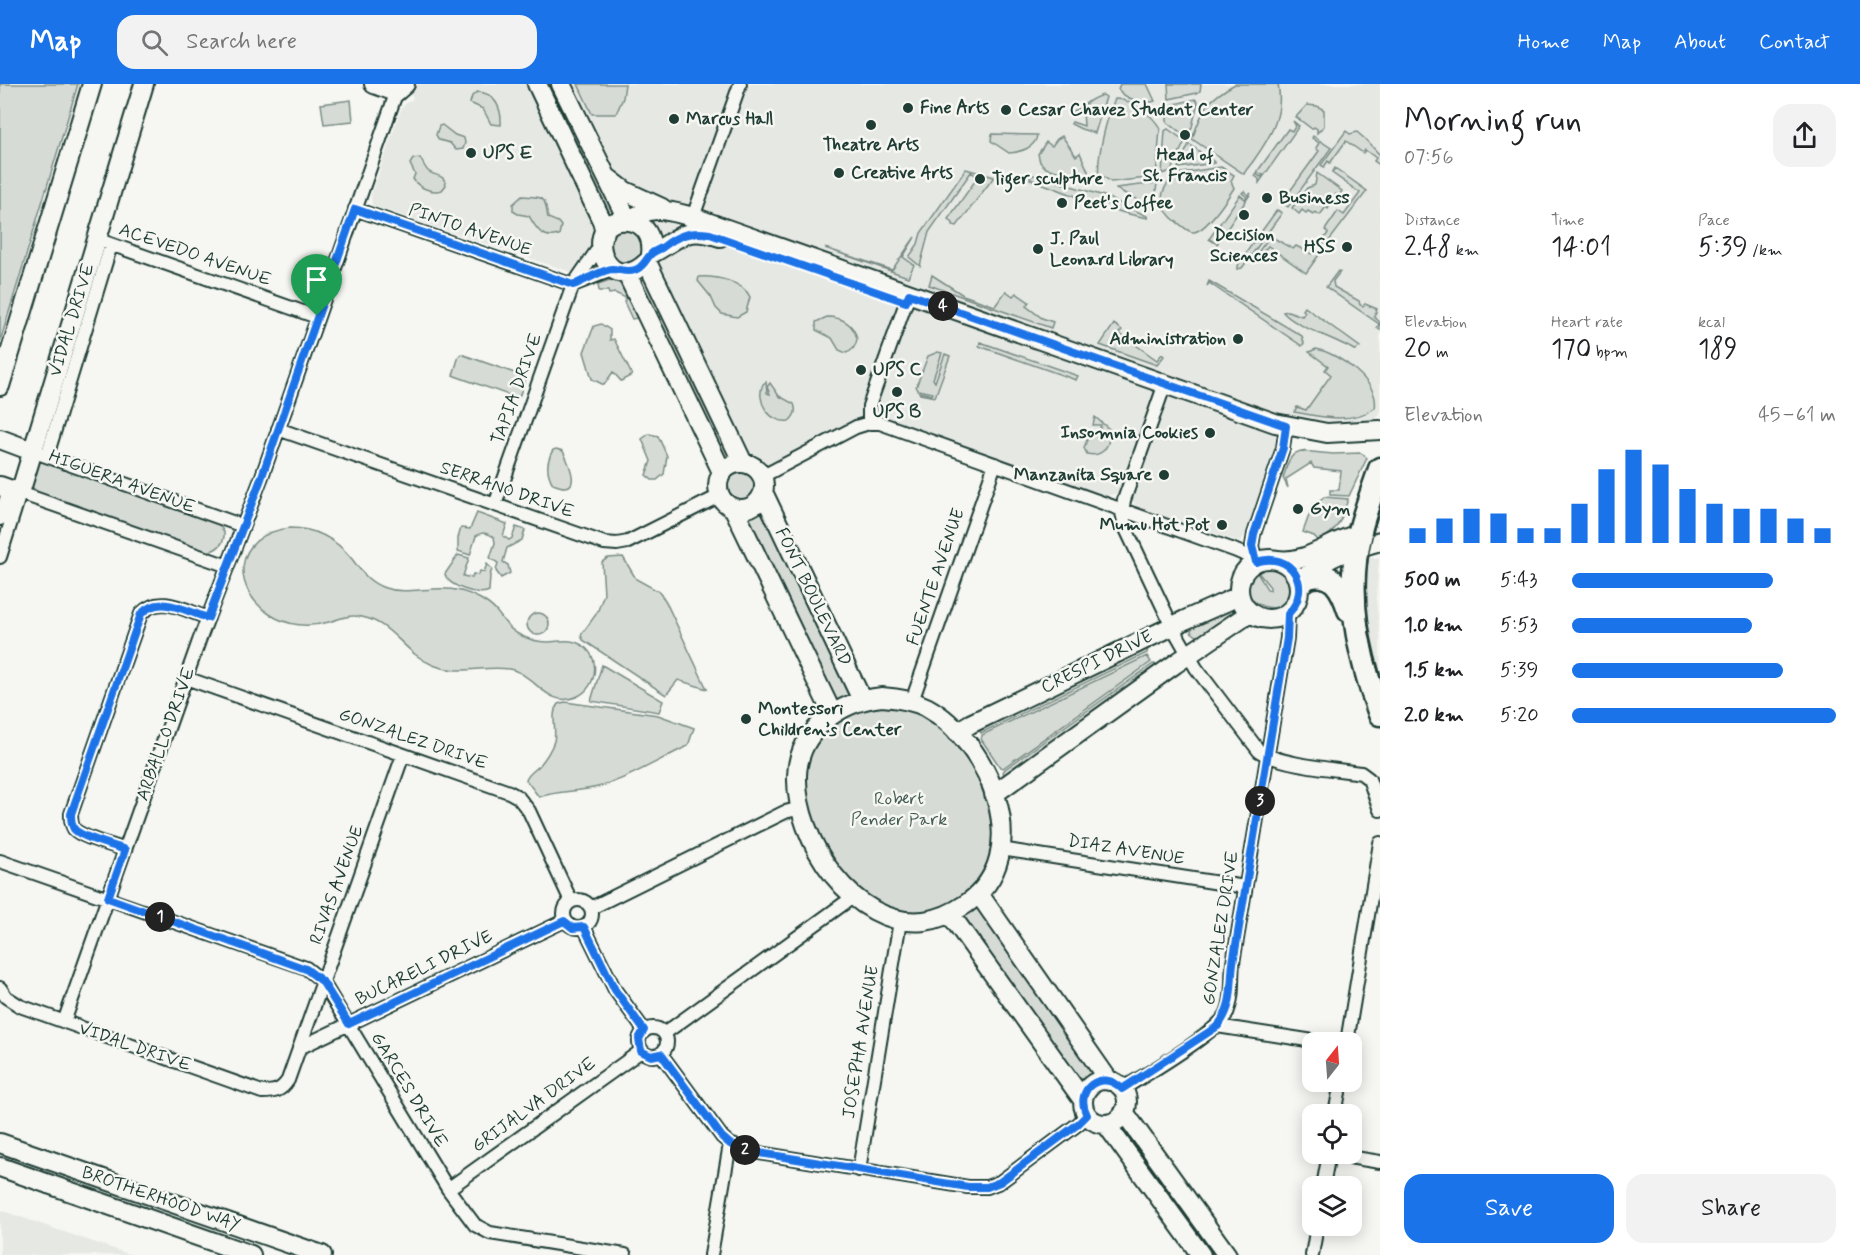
<!DOCTYPE html>
<html lang="en">
<head>
<meta charset="utf-8">
<style>
	body { margin:0; font-family:Mynerve,sans-serif; background:#f2f2f2; color:#202124; height:100vh; display:flex; flex-direction:column; font-size:22px; white-space:nowrap }
	* { box-sizing:border-box; margin:0 }
	p { font-size:20px; color:#757577 }
	.icon { flex:none; width:33px; height:33px; fill:none; stroke:currentColor; stroke-width:2; stroke-linecap:round; stroke-linejoin:round }
	.map { position:relative; flex:1; overflow:hidden }
	.sheet { display:flex; flex-direction:column; background:#fff; width:480px }
	.sheet>* { flex:none }
	.needle { width:39px; rotate:17deg }
	.fabs { position:absolute; left:1302px; top:948px; display:grid; gap:12px }
	.fabs a { display:grid; place-items:center; width:60px; height:60px; border-radius:12px; background:#fff; box-shadow:0 3px 15px #0003; font-size:30px }
	.pin { position:absolute; display:grid; place-items:center; width:51px; height:51px; color:#fff; margin:-62px -26px; border-radius:50% 50% 50% 0; rotate:-45deg; box-shadow:0 0 6px #0007 }
	.pin .icon { rotate:45deg }
	.km { position:absolute; width:30px; height:30px; margin:-15px; border-radius:50%; background:#222; color:#fff; font-size:16px; line-height:30px; text-align:center }
	.round { display:grid; place-items:center; flex:none; width:63px; height:63px; border-radius:18px; background:#f2f2f2 }
	.summary { display:flex; align-items:center; justify-content:space-between; height:102px; padding:0 24px }
	h1 { font-size:33px; font-weight:600; line-height:45px }
	.stats { display:grid; grid-template-columns:repeat(3,1fr); gap:9px; height:102px; padding:6px 24px }
	.stats div { display:grid; align-content:center }
	.stats b { font-size:26px; font-weight:600 }
	.stats small { font-size:16px; font-weight:400 }
	.stats p { font-size:16px }
	.chart { height:168px; padding:12px 24px }
	.chart p { display:flex; justify-content:space-between }
	.chart svg { width:100%; height:108px; margin-top:6px; stroke:#1a73e8; stroke-width:6 }
	.primary-button { display:flex; gap:12px; margin-top:auto; padding:12px 24px }
	.primary-button a { flex:1; height:69px; border-radius:18px; background:#1a73e8; color:#fff; font-size:24px; font-weight:600; line-height:69px; text-align:center }
	.primary-button a+a { background:#f2f2f2; color:#202124 }
	ul { padding:0 24px; list-style:none; font-size:20px }
	li { display:grid; grid-template-columns:96px 72px 1fr; align-items:center; height:45px }
	li i { height:15px; border-radius:8px; background:#1a73e8 }
	header { display:flex; align-items:center; gap:36px; box-sizing:border-box; height:84px; padding:0 30px; background:#1a73e8; color:#fff }
	header strong { font-size:28px }
	nav { display:flex; gap:33px; margin-inline-start:auto; font-size:21px }
	.search { width:420px; height:54px; background:#f2f2f2; display:flex; align-items:center; gap:15px; box-sizing:border-box; padding:0 21px; border-radius:18px; color:#757577; font-size:22px }
	main { display:flex; flex:1; min-height:0 }
	.map>svg:first-child { display:block }
	.built { fill:#e6e8e4 }
	.green { fill:#d6dbd6; stroke:#7a8c85; stroke-width:1.5 }
	.lines { fill:none; stroke-linecap:round; stroke-linejoin:round }
	.street-casing { stroke:#1f3d34; stroke-width:16 }
	.secondary-casing { stroke:#1f3d34; stroke-width:22 }
	.highway-casing { stroke:#1f3d34; stroke-width:27 }
	.street { stroke:#f6f6f2; stroke-width:12 }
	.secondary { stroke:#f6f6f2; stroke-width:18 }
	.highway { stroke:#f6f6f2; stroke-width:22 }
	.tram { stroke:#1f3d34; stroke-width:1.5 }
	.route-casing { stroke:#fff; stroke-width:12 }
	.route { stroke:#1a73e8; stroke-width:8 }
	.poi-dot { fill:#1f3d34; stroke:#f6f6f2; stroke-width:2 }
	.labels { text-anchor:middle; dominant-baseline:central; stroke-width:5; stroke-linejoin:round; paint-order:stroke }
	.poi-label { font-size:18px; font-weight:bold; fill:#1f3d34; stroke:#f6f6f2; text-anchor:start }
	.street-label { font-size:18px; fill:#1f3d34; stroke:#f6f6f2 }
	.park-label { font-size:18px; fill:#445d54; stroke:#f6f6f2 }
</style>
</head>
<body>
<header>
<strong>Map</strong>
<div class="search"><svg class="icon" aria-label="search" viewBox="0 0 24 24"><circle cx="10" cy="10" r="6"/><path d="M15 15l6 6"/></svg>Search here</div>
<nav><a>Home</a><a>Map</a><a>About</a><a>Contact</a></nav>
</header>
<main>
<div class="map">
<svg width="1380" height="1171" viewBox="0 0 1380 1171">
	<rect width="100%" height="100%" fill="#f6f6f2"/>
	<filter id="ink" filterUnits="userSpaceOnUse"><feTurbulence type="fractalNoise" baseFrequency=".0167" numOctaves="2"/><feDisplacementMap in="SourceGraphic" scale="12" xChannelSelector="R" yChannelSelector="G"/><feConvolveMatrix kernelMatrix="1 2 1 2 8 2 1 2 1" color-interpolation-filters="sRGB"/></filter>
	<g filter="url(#ink)">
		<path class="built" d="M405,0H1380V331L1376,334L1361,337L1334,338L1281,330L1275,356L1276,363L1245,451L1240,458L1137,423L1132,417L1115,410L1104,412L884,337L769,384L742,372L656,193L622,205L376,123L372,121L371,111L401,25L406,19L413,15Z
			M1364,471L1379,475L1376,515L1380,553V605L1366,560Z
			M0,1126L131,1171H0Z"/>
		<path class="green" d="M0,0H78L0,258Z
			M542,0H553L615,129L606,133Z
			M578,0H625L623,14L616,30H592Z
			M1120,0H1147L1155,17C1144,21 1125,15 1118,5Z
			M1168,0H1201L1200,7L1197,9L1169,15Z
			M1235,0H1278C1284,30 1271,52 1254,76C1250,82 1246,85 1244,90L1192,55C1203,25 1206,16 1235,0Z
			M477,8C495,8 502,25 501,41L491,40L483,25L470,19L472,12Z
			M1103,11L1106,13L1095,49L1081,45L1071,40L1072,38L1084,42L1083,28L1072,31L1071,28C1084,24 1088,14 1103,11Z
			M1115,15C1130,15 1154,31 1160,45L1156,93L1111,98L1101,91L1099,93C1096,75 1107,32 1115,15Z
			M1195,15L1198,18L1192,43L1187,53L1167,38V22Z
			M351,16L353,37L324,40L321,20Z
			M1307,21L1317,22L1324,26V42L1317,49V45L1314,43L1312,45L1296,33Z
			M1293,37L1299,42L1259,99V95L1255,92L1256,90L1261,93L1263,91L1257,88L1288,45L1292,47L1296,42Z
			M442,41L455,51L464,54L465,59L463,65L456,66L450,59L439,56L436,51L439,42Z
			M1168,45L1185,57L1171,87L1162,90L1165,47Z
			M1346,47L1350,50L1357,48L1365,55L1380,71V81L1374,77L1376,74L1365,66L1363,69L1346,57L1330,79L1328,77L1324,83L1321,81Z
			M992,50L1037,51C1036,64 1020,68 1009,69L991,57Z
			M1062,52L1076,72L1080,69L1088,87V96L1046,84L1040,78L1038,70L1046,58L1052,62L1057,55Z
			M1313,52L1331,64L1288,123L1282,118L1319,67L1316,64L1319,59L1312,54Z
			M1189,60L1214,78V79L1178,84Z
			M420,74C422,77 425,84 428,87C435,93 444,89 446,101L442,106C431,109 419,104 413,95L415,90L410,80L413,75Z
			M1221,83L1234,91L1231,97L1234,104C1227,115 1207,146 1194,148C1189,149 1183,142 1178,139C1157,123 1157,108 1176,90Z
			M1335,84L1367,107L1326,161L1322,158L1328,149L1325,146L1338,127L1344,131L1360,109L1332,89Z
			M966,85L994,93L957,142L953,141V139L948,135L978,93L971,88L929,148L920,182L909,173L918,160L921,149Z
			M1317,89L1342,107L1339,112L1336,110L1328,125L1326,123L1320,131L1315,128L1313,130L1308,127L1306,129L1302,126L1299,130L1292,124L1307,104L1315,101Z
			M1035,91L1104,112L1147,132L1148,134C1135,132 1124,129 1111,125L1114,123L1099,117L1097,120L1030,95L1031,92Z
			M1157,99L1154,124L1116,105V104Z
			M1244,107L1248,111L1251,109L1217,160L1209,155L1240,111L1245,115L1247,113L1242,109Z
			M522,112C547,113 544,113 548,134L558,138L561,142L559,151C542,156 536,144 529,132L518,130L513,127V120Z
			M1277,126L1282,129L1242,184L1237,185L1240,177Z
			M628,143L643,155C645,174 638,179 620,180L607,166L615,146Z
			M1270,152L1293,165L1296,162L1312,170L1316,165L1321,168L1306,189L1268,162L1260,171L1262,174L1255,172Z
			M915,153L903,173L914,181L908,193L825,164L892,186Z
			M1338,187L1340,188L1333,197L1334,203L1359,217L1360,221L1363,222L1365,220L1377,225L1374,233L1380,238V246L1377,244L1379,240L1326,203Z
			M645,189L731,372L723,376L634,194Z
			M932,191L963,211L995,222L1006,207L1013,212L1016,209L1029,218L1026,222L1042,234L1053,238L1051,244L929,201Z
			M699,193C715,192 743,197 750,213L746,228L737,233L722,230L716,224L711,213L698,197Z
			M610,196C620,198 628,202 627,213L631,211L638,234L632,235L624,218L626,214L615,209L609,210L608,207H599L598,200Z
			M1209,197L1302,252L1304,259L1302,262L1209,199L1207,202Z
			M1305,223L1360,263L1356,266H1354C1335,254 1295,243 1283,228L1288,227L1302,232L1305,228L1303,226Z
			M827,233C842,233 854,240 857,255C856,262 853,267 846,269L839,266L832,254L816,246V238Z
			M601,240L610,246V256L614,255L632,291L621,297L613,288L604,301L592,295L584,268L594,242Z
			M1114,240L1122,246L1119,249L1157,276L1162,270L1164,272L1157,281L1100,261Z
			M980,258L1078,292L1076,296L979,262Z
			M1316,265C1338,269 1380,298 1375,324C1352,340 1320,333 1294,328L1297,323L1306,326L1331,291L1325,286L1328,282L1309,268Z
			M938,268L942,269L933,295L935,298L945,270L950,272L935,313L920,310L919,308L932,311L933,309L918,306L916,303L928,272Z
			M461,270L523,292L526,294L519,313L517,314L455,292L453,291L459,272Z
			M766,298L767,309L770,310L767,303L770,299L779,312L794,320C797,327 795,332 789,337C770,340 755,317 763,300Z
			M1095,333L1109,345C1111,360 1104,374 1087,370L1084,364L1088,353H1091L1092,351L1097,352L1101,341H1093Z
			M649,350L658,352L667,372L664,390L657,396H652L646,391L651,377L642,355Z
			M556,365L563,367C570,381 584,413 553,400C546,388 546,378 553,366Z
			M1301,367L1333,370L1361,369L1367,374L1349,412L1330,411V406H1339L1341,387L1314,384L1311,379L1286,395L1288,404L1283,394C1287,383 1288,370 1301,367Z
			M45,377L216,436L224,448C225,460 217,466 206,468L39,409L32,403L30,394L38,379Z
			M723 400a17 17 0 1 1 34 0a17 17 0 1 1-34 0Z
			M1324,413L1348,415C1341,436 1339,446 1319,457L1314,452L1303,448L1313,420L1319,418Z
			M762,421L852,609L833,619L742,430Z
			M477,429L507,440L503,452L509,456L512,454L516,443L525,446L522,456L507,464L503,478L508,481L510,489L501,494L496,487L498,479L490,474L495,459L494,453C487,449 483,447 476,452L470,471L458,467V454L461,444L470,445Z
			M290,444C315,444 336,455 352,475C362,488 368,498 385,504C409,512 433,500 461,507C473,510 488,518 496,527C503,535 508,545 518,550C527,555 537,558 548,558C557,558 565,555 575,558C602,566 600,603 576,613C547,625 534,589 509,585C482,581 462,592 433,581C401,568 392,535 355,532C346,531 337,536 329,538C311,543 292,542 276,534C228,508 232,450 290,444Z
			M458,471L469,474L463,492L472,494L473,490L478,491L480,487L484,488L487,480L492,485L490,492L489,507C479,513 447,502 445,490Z
			M623,473L636,495L658,507L665,516L707,605L678,596L666,611L583,556L581,551L597,529L604,510L602,478L608,474Z
			M1267,483C1277,485 1286,488 1288,498C1300,544 1220,520 1256,487L1267,505L1270,506V503L1257,487Z
			M1232,524L1234,532L1198,555V553L1191,548L1192,542Z
			M527 540a11 11 0 1 1 22 0a11 11 0 1 1-22 0Z
			M1148,564L1147,569L981,649L978,644Z
			M1147,572L1151,578L1003,684L1000,683L981,655L982,651Z
			M1153,580L1159,581L1006,694L1003,688L1005,685Z
			M602,581L663,617L659,628L591,617Z
			M565,618L658,631L694,644L688,662C658,676 630,694 598,703C579,708 558,706 539,713L526,696C529,689 534,687 539,682C545,675 551,666 554,657C557,645 550,630 558,620Z
			M872,619C885,621 901,620 913,625C918,626 924,632 928,635C968,663 1005,729 987,778C980,795 967,809 951,818C934,828 909,832 889,826C884,824 879,819 874,816C833,790 792,721 807,671C809,666 814,661 817,656C820,651 823,644 827,641C835,634 862,624 872,619Z
			M979,821L1100,992L1081,1005L960,834Z
			M1128,1041L1221,1171H1209L1120,1046Z"/>
		<g class="lines">
			<g class="street-casing">
				<path id="street" d="M355,125L573,201
					M693,133L740,0
					M96,155L317,233
					M573,201L614,185
					M1162,308L1124,416L1122,429L1126,445L1172,542L1196,584L1259,667C1281,681 1334,685 1361,689L1369,695L1380,726
					M869,339V322L909,210
					M278,345L604,459L617,460L628,458L719,412
					M32,367L243,442
					M47,372L111,161
					M763,392L856,343L869,339H880L1234,466L1248,472L1255,478
					M495,421L573,201L600,162
					M0,435L9,405
					M0,473L20,409L228,482
					M1256,478L1252,462L1254,450L1283,364L1286,342
					M186,594L509,708L518,713L529,727L571,817
					M912,617L995,380
					M1001,765L1245,803
					M125,766C113,761 82,754 74,745C71,740 71,736 71,730L141,530C159,509 186,527 208,534
					M0,777L306,884L322,897L448,1105L475,1141L490,1149L625,1171
					M564 830a14 14 0 1 1 28 0a14 14 0 1 1-28 0Z
					M591,824L785,728L801,724
					M584,843L615,906L644,946
					M0,904L6,913L20,922L262,1008C275,1008 281,1007 288,996L403,671
					M64,938L199,557L261,395L399,1
					M1217,942L1320,958
					M639 958a14 14 0 1 1 28 0a14 14 0 1 1-28 0Z
					M665,949L853,813
					M1347,958L1380,759
					M299,964L564,837
					M661,970L722,1053L730,1060L747,1067L968,1103H987L1000,1098L1078,1040L1087,1031
					M1122,1005C1144,992 1218,948 1227,929C1234,913 1231,895 1233,879L1287,554L1288,530
					M1335,1030L1341,998
					M1330,1070L1380,1078
					M859,1086L900,837
					M1323,1102L1329,1070
					M448,1105L641,967
					M711,1171L730,1060
					M1312,1171L1317,1142"/>
			</g>
			<g class="secondary-casing">
				<path id="secondary" d="M374,0L396,8L405,0
					M537,0L602,137L605,148
					M561,0L628,137
					M608,94L625,107L662,124
					M628,137C652,120 666,126 693,133L1275,339L1327,349L1380,346
					M651,170C680,155 683,141 720,153
					M651,170C653,154 646,139 628,137C580,131 603,219 647,178L743,379
					M626,188L722,388
					M0,302L92,0
					M0,355L32,367
					M718 402a23 23 0 1 1 46 0a23 23 0 1 1-46 0Z
					M0,402L20,409L144,0
					M764,410L862,616
					M734,425L832,629
					M1239 505a30 30 0 1 1 60 0a30 30 0 1 1-60 0Z
					M1277,476C1310,480 1329,457 1359,450
					M1305,498C1321,471 1352,466 1380,457
					M882,613C897,614 912,616 926,623C989,657 1038,771 966,820C953,829 940,835 924,837C854,845 795,755 797,692C798,647 840,617 882,613Z
					M957,648L970,640L1185,536L1239,512
					M994,710L1175,580L1250,529
					M979,810L1109,997
					M950,830L1083,1016
					M1083 1018a22 22 0 1 1 44 0a22 22 0 1 1-44 0Z
					M1124,1028L1227,1171
					M1106,1040L1201,1171
					M0,1059L322,1171
					M0,1083L251,1171"/>
			</g>
			<g class="highway-casing">
				<path id="highway" d="M1380,385C1373,406 1365,426 1360,447C1345,512 1358,569 1380,630
					M1308,493C1333,485 1343,507 1349,526"/>
			</g>
			<use href="#street" class="street"/>
			<use href="#secondary" class="secondary"/>
			<use href="#highway" class="highway"/>
			<path class="tram" d="M1380,425C1360,481 1362,538 1380,594"/>
		</g>
	</g>
	<g class="lines" filter="url(#ink)">
		<g class="route-casing">
			<path id="route" d="M355,125L573,201C584,197 602,186 612,185C620,185 626,189 635,186C644,183 645,176 651,170C654,167 659,166 663,163C678,151 690,147 710,150L906,218L909,210L1286,342L1283,364L1254,450L1252,462L1256,478C1291,466 1314,503 1288,530L1287,554L1233,879C1230,903 1234,920 1218,942L1122,1005C1102,984 1073,1005 1087,1031L1078,1040L1000,1098L987,1103H968L747,1067L730,1060L722,1053L661,970L651,972L641,967L639,955L644,946L615,906L584,843L573,844L564,837L349,940L322,897L306,885L108,814L125,766C113,761 82,754 74,745C71,740 71,735 71,730L141,530C160,510 185,527 208,534L261,395Z"/>
		</g>
		<use href="#route" class="route"/>
	</g>
	<g class="poi-dot">
		<circle cx="908" cy="24" r="6"/>
		<circle cx="1006" cy="26" r="6"/>
		<circle cx="674" cy="35" r="6"/>
		<circle cx="871" cy="41" r="6"/>
		<circle cx="1185" cy="51" r="6"/>
		<circle cx="471" cy="69" r="6"/>
		<circle cx="839" cy="89" r="6"/>
		<circle cx="980" cy="95" r="6"/>
		<circle cx="1267" cy="114" r="6"/>
		<circle cx="1062" cy="119" r="6"/>
		<circle cx="1244" cy="131" r="6"/>
		<circle cx="1347" cy="163" r="6"/>
		<circle cx="1038" cy="165" r="6"/>
		<circle cx="1238" cy="255" r="6"/>
		<circle cx="861" cy="286" r="6"/>
		<circle cx="897" cy="308" r="6"/>
		<circle cx="1210" cy="349" r="6"/>
		<circle cx="1164" cy="391" r="6"/>
		<circle cx="1298" cy="425" r="6"/>
		<circle cx="1222" cy="441" r="6"/>
		<circle cx="746" cy="635" r="6"/>
	</g>
	<g class="labels">
		<g class="poi-label">
			<text x="920" y="24">Fine Arts</text>
			<text x="1018" y="26">Cesar Chavez Student Center</text>
			<text x="686" y="35">Marcus Hall</text>
			<text x="871" y="61" text-anchor="middle">Theatre Arts</text>
			<text x="483" y="69">UPS E</text>
			<text x="1185" y="71" text-anchor="middle">Head of<tspan x="1185" dy="21">St. Francis</tspan></text>
			<text x="851" y="89">Creative Arts</text>
			<text x="992" y="95">Tiger sculpture</text>
			<text x="1279" y="114">Business</text>
			<text x="1074" y="119">Peet's Coffee</text>
			<text x="1244" y="151" text-anchor="middle">Decision<tspan x="1244" dy="21">Sciences</tspan></text>
			<text x="1050" y="155">J. Paul<tspan x="1050" dy="21">Leonard Library</tspan></text>
			<text x="1335" y="163" text-anchor="end">HSS</text>
			<text x="1226" y="255" text-anchor="end">Administration</text>
			<text x="873" y="286">UPS C</text>
			<text x="897" y="328" text-anchor="middle">UPS B</text>
			<text x="1198" y="349" text-anchor="end">Insomnia Cookies</text>
			<text x="1152" y="391" text-anchor="end">Manzanita Square</text>
			<text x="1310" y="425">Gym</text>
			<text x="1210" y="441" text-anchor="end">Mumu Hot Pot</text>
			<text x="758" y="625">Montessori<tspan x="758" dy="21">Children’s Center</tspan></text>
		</g>
		<g class="street-label">
			<text transform="translate(470 146) rotate(19)">PINTO AVENUE</text>
			<text transform="translate(195 171) rotate(19)">ACEVEDO AVENUE</text>
			<text transform="translate(72 236) rotate(-73)">VIDAL DRIVE</text>
			<text transform="translate(517 305) rotate(-70)">TAPIA DRIVE</text>
			<text transform="translate(122 398) rotate(20)">HIGUERA AVENUE</text>
			<text transform="translate(507 406) rotate(19)">SERRANO DRIVE</text>
			<text transform="translate(936 493) rotate(-71)">FUENTE AVENUE</text>
			<text transform="translate(813 513) rotate(64)">FONT BOULEVARD</text>
			<text transform="translate(1097 578) rotate(-26)">CRESPI DRIVE</text>
			<text transform="translate(166 650) rotate(-70)">ARBALLO DRIVE</text>
			<text transform="translate(413 655) rotate(19)">GONZALEZ DRIVE</text>
			<text transform="translate(1126 766) rotate(9)">DIAZ AVENUE</text>
			<text transform="translate(337 801) rotate(-70)">RIVAS AVENUE</text>
			<text transform="translate(1221 844) rotate(-81)">GONZALEZ DRIVE</text>
			<text transform="translate(424 884) rotate(-26)">BUCARELI DRIVE</text>
			<text transform="translate(861 958) rotate(-81)">JOSEPHA AVENUE</text>
			<text transform="translate(135 963) rotate(19)">VIDAL DRIVE</text>
			<text transform="translate(409 1006) rotate(59)">GARCES DRIVE</text>
			<text transform="translate(534 1021) rotate(-36)">GRIJALVA DRIVE</text>
			<text transform="translate(161 1115) rotate(19)">BROTHERHOOD WAY</text>
		</g>
		<g class="park-label">
			<text x="899" y="715">Robert<tspan x="899" dy="21">Pender Park</tspan></text>
		</g>
	</g>
</svg>
<div class="fabs">
<a><svg class="needle" viewBox="-14 -14 28 28"><path d="M0-13l5 13h-10z" fill="#e53935"/><path d="M0 13l5-13h-10z" fill="#757577"/></svg></a>
<a><svg class="icon" aria-label="locate" viewBox="0 0 24 24"><circle cx="12" cy="12" r="6"/><path d="M12 2v4M12 18v4M2 12h4M18 12h4"/></svg></a>
<a><svg class="icon" aria-label="layers" viewBox="0 0 24 24"><path d="M12 4l9 5-9 5-9-5zM3 14l9 5 9-5"/></svg></a>
</div>
<div class="pin" style="left:317px;top:232px;background:#1e9e55"><svg class="icon" aria-label="arrive" viewBox="0 0 24 24"><path d="M6 21V4h12l-3 4 3 4H6"/></svg></div>
<b class="km" style="left:160px;top:833px">1</b>
<b class="km" style="left:745px;top:1066px">2</b>
<b class="km" style="left:1260px;top:717px">3</b>
<b class="km" style="left:943px;top:222px">4</b>
</div>
<section class="sheet">
<div class="summary"><div><h1>Morning run</h1><p>07:56</p></div><a class="round"><svg class="icon" aria-label="share" viewBox="0 0 24 24"><path d="M12 15V3M7 8l5-5 5 5M5 13v7h14v-7"/></svg></a></div>
<div class="stats">
<div><p>Distance</p><b>2.48<small> km</small></b></div>
<div><p>Time</p><b>14:01</b></div>
<div><p>Pace</p><b>5:39<small> /km</small></b></div>
</div>
<div class="stats">
<div><p>Elevation</p><b>20<small> m</small></b></div>
<div><p>Heart rate</p><b>170<small> bpm</small></b></div>
<div><p>kcal</p><b>189</b></div>
</div>
<div class="chart"><p><span>Elevation</span>45–61 m</p>
<svg viewBox="0 0 160 44" preserveAspectRatio="none"><path d="M5 44V38M15 44V34M25 44V30M35 44V32M45 44V38M55 44V38M65 44V28M75 44V14M85 44V6M95 44V12M105 44V22M115 44V28M125 44V30M135 44V30M145 44V34M155 44V38"/></svg>
</div>
<ul>
<li><b>500 m</b>5:43<i style="width:76%"></i></li>
<li><b>1.0 km</b>5:53<i style="width:68%"></i></li>
<li><b>1.5 km</b>5:39<i style="width:80%"></i></li>
<li><b>2.0 km</b>5:20<i style="width:100%"></i></li>
</ul>
<div class="primary-button"><a>Save</a><a>Share</a></div>
</section>
</main>
</body>
</html>
